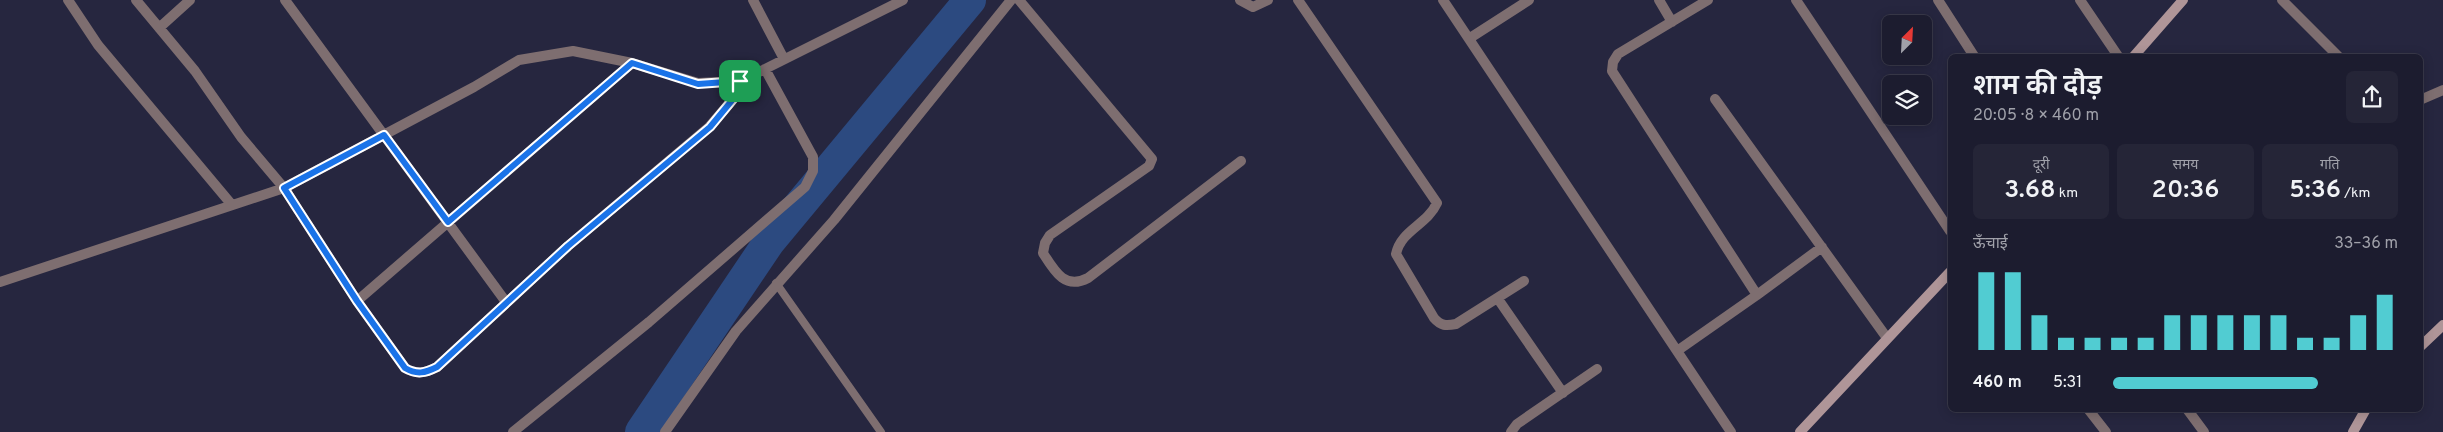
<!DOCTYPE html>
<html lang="hi">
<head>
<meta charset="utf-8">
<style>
	body { margin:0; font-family:Overpass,"Noto Sans Devanagari",sans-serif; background:#252537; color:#f1f3f6; height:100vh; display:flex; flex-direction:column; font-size:19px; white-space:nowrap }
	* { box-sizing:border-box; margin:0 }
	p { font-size:16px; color:#a0a1aa }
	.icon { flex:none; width:28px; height:28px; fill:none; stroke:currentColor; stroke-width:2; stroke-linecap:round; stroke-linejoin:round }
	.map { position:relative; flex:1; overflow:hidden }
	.sheet { position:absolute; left:1948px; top:54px; width:475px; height:358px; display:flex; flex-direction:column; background:#1c1c2f; border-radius:8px; box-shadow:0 2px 12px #0003,0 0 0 1px #3a3a4b }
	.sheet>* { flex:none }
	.needle { width:32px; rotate:24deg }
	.tools { position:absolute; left:1882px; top:15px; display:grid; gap:10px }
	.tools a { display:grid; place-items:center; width:50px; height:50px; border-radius:8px; background:#1c1c2f; box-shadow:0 2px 12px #0003,0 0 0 1px #3a3a4b; font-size:25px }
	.pin { position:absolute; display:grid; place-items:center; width:42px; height:42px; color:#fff; margin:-21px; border-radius:10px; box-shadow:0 2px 8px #0006 }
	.round { display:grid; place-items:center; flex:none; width:52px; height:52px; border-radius:8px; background:#252537 }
	.overview { display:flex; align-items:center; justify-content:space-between; height:85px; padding:0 25px }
	h1 { font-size:28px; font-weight:600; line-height:38px }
	.figures { display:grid; grid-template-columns:repeat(3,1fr); gap:8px; height:85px; padding:5px 25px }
	.figures div { display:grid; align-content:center; border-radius:8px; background:#252537; text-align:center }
	.figures b { font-size:25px; font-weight:600 }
	.figures small { font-size:14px; font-weight:400 }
	.figures p { font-size:14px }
	.chart { height:140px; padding:10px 25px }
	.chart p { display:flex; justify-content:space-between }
	.chart svg { width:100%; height:90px; margin-top:5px; stroke:#51ccd2; stroke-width:6 }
	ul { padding:0 25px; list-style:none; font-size:16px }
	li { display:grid; grid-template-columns:80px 60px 1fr; align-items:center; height:38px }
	li i { height:12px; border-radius:6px; background:#51ccd2 }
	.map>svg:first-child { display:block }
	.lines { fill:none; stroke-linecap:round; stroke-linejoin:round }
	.river { stroke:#2c4a80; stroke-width:32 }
	.lane { stroke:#7e6e70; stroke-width:8 }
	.street { stroke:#7e6e70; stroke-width:10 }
	.secondary { stroke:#af9598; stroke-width:10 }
	.route-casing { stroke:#fff; stroke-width:10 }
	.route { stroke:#1a73e8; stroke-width:6 }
</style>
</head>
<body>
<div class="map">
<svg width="2443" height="432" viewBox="0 0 2443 432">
	<rect width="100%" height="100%" fill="#26263f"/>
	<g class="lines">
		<path class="river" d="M641,432L769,242L970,0"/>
		<path class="lane" d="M776,283L881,432"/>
		<path class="street" d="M68,0L98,45L232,205
			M136,0L195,71L241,137L284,188L357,301L405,368C417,375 425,373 437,367L568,246L709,127L734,98L741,81
			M285,0L506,302
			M753,0L784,59
			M1019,0L1152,159L1149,166L1050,235L1045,243L1043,253C1055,272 1065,290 1088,278L1241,161
			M1240,0L1253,7L1268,0
			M1298,0L1437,203C1427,225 1401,230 1396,254L1434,318C1441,326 1446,326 1456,324L1524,281
			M1443,0L1731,432
			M1659,0L1672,22
			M1708,0L1618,54L1613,62L1612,71L1757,295
			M1796,0L1950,231
			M1938,0L1974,56
			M2080,0L2118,56
			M2282,0L2338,56
			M159,28L190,0
			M1470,38L1529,0
			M1715,99L1887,338
			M2420,100L2443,90
			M0,282L284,188L474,87L519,60L573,51L632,63L698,83L741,81L903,0
			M1498,299L1563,393
			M357,301L632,63
			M1677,351L1757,295L1822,247
			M2088,409L2106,432
			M2187,409L2204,432
			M513,432L649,322L805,187L813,171V157L765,69
			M665,432L736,331L834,220L1011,0
			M1511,432L1517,424L1597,369"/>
		<path class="secondary" d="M2134,56L2183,0
			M2420,347L2443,325
			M1800,432L1950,272
			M2353,432L2366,409"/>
	</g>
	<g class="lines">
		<g class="route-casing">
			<path id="route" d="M632,63L698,84L740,81L734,98L710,127L568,246L437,367C425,373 417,375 405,368L357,301L284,188L384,135L448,222Z"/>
		</g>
		<use href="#route" class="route"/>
	</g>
</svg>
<div class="tools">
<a><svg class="needle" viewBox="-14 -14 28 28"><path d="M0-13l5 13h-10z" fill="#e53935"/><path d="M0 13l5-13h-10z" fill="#a0a1aa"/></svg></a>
<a><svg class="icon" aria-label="layers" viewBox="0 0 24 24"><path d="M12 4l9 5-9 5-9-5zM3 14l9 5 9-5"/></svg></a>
</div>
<div class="pin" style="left:740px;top:81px;background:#1e9e55"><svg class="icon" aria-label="arrive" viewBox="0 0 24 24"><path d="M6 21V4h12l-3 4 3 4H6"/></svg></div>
<section class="sheet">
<div class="overview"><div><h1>शाम की दौड़</h1><p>20:05 · 8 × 460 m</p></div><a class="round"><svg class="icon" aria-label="share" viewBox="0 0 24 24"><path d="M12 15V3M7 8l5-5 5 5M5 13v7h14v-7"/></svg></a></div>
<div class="figures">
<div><p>दूरी</p><b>3.68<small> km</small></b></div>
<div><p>समय</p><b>20:36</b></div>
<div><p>गति</p><b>5:36<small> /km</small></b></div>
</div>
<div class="chart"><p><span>ऊँचाई</span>33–36 m</p>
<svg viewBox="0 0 160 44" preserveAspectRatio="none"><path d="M5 44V6M15 44V6M25 44V27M35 44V38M45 44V38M55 44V38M65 44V38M75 44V27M85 44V27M95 44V27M105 44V27M115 44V27M125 44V38M135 44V38M145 44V27M155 44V17"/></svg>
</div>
<ul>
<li><b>460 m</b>5:31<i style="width:72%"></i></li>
</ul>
</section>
</div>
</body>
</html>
